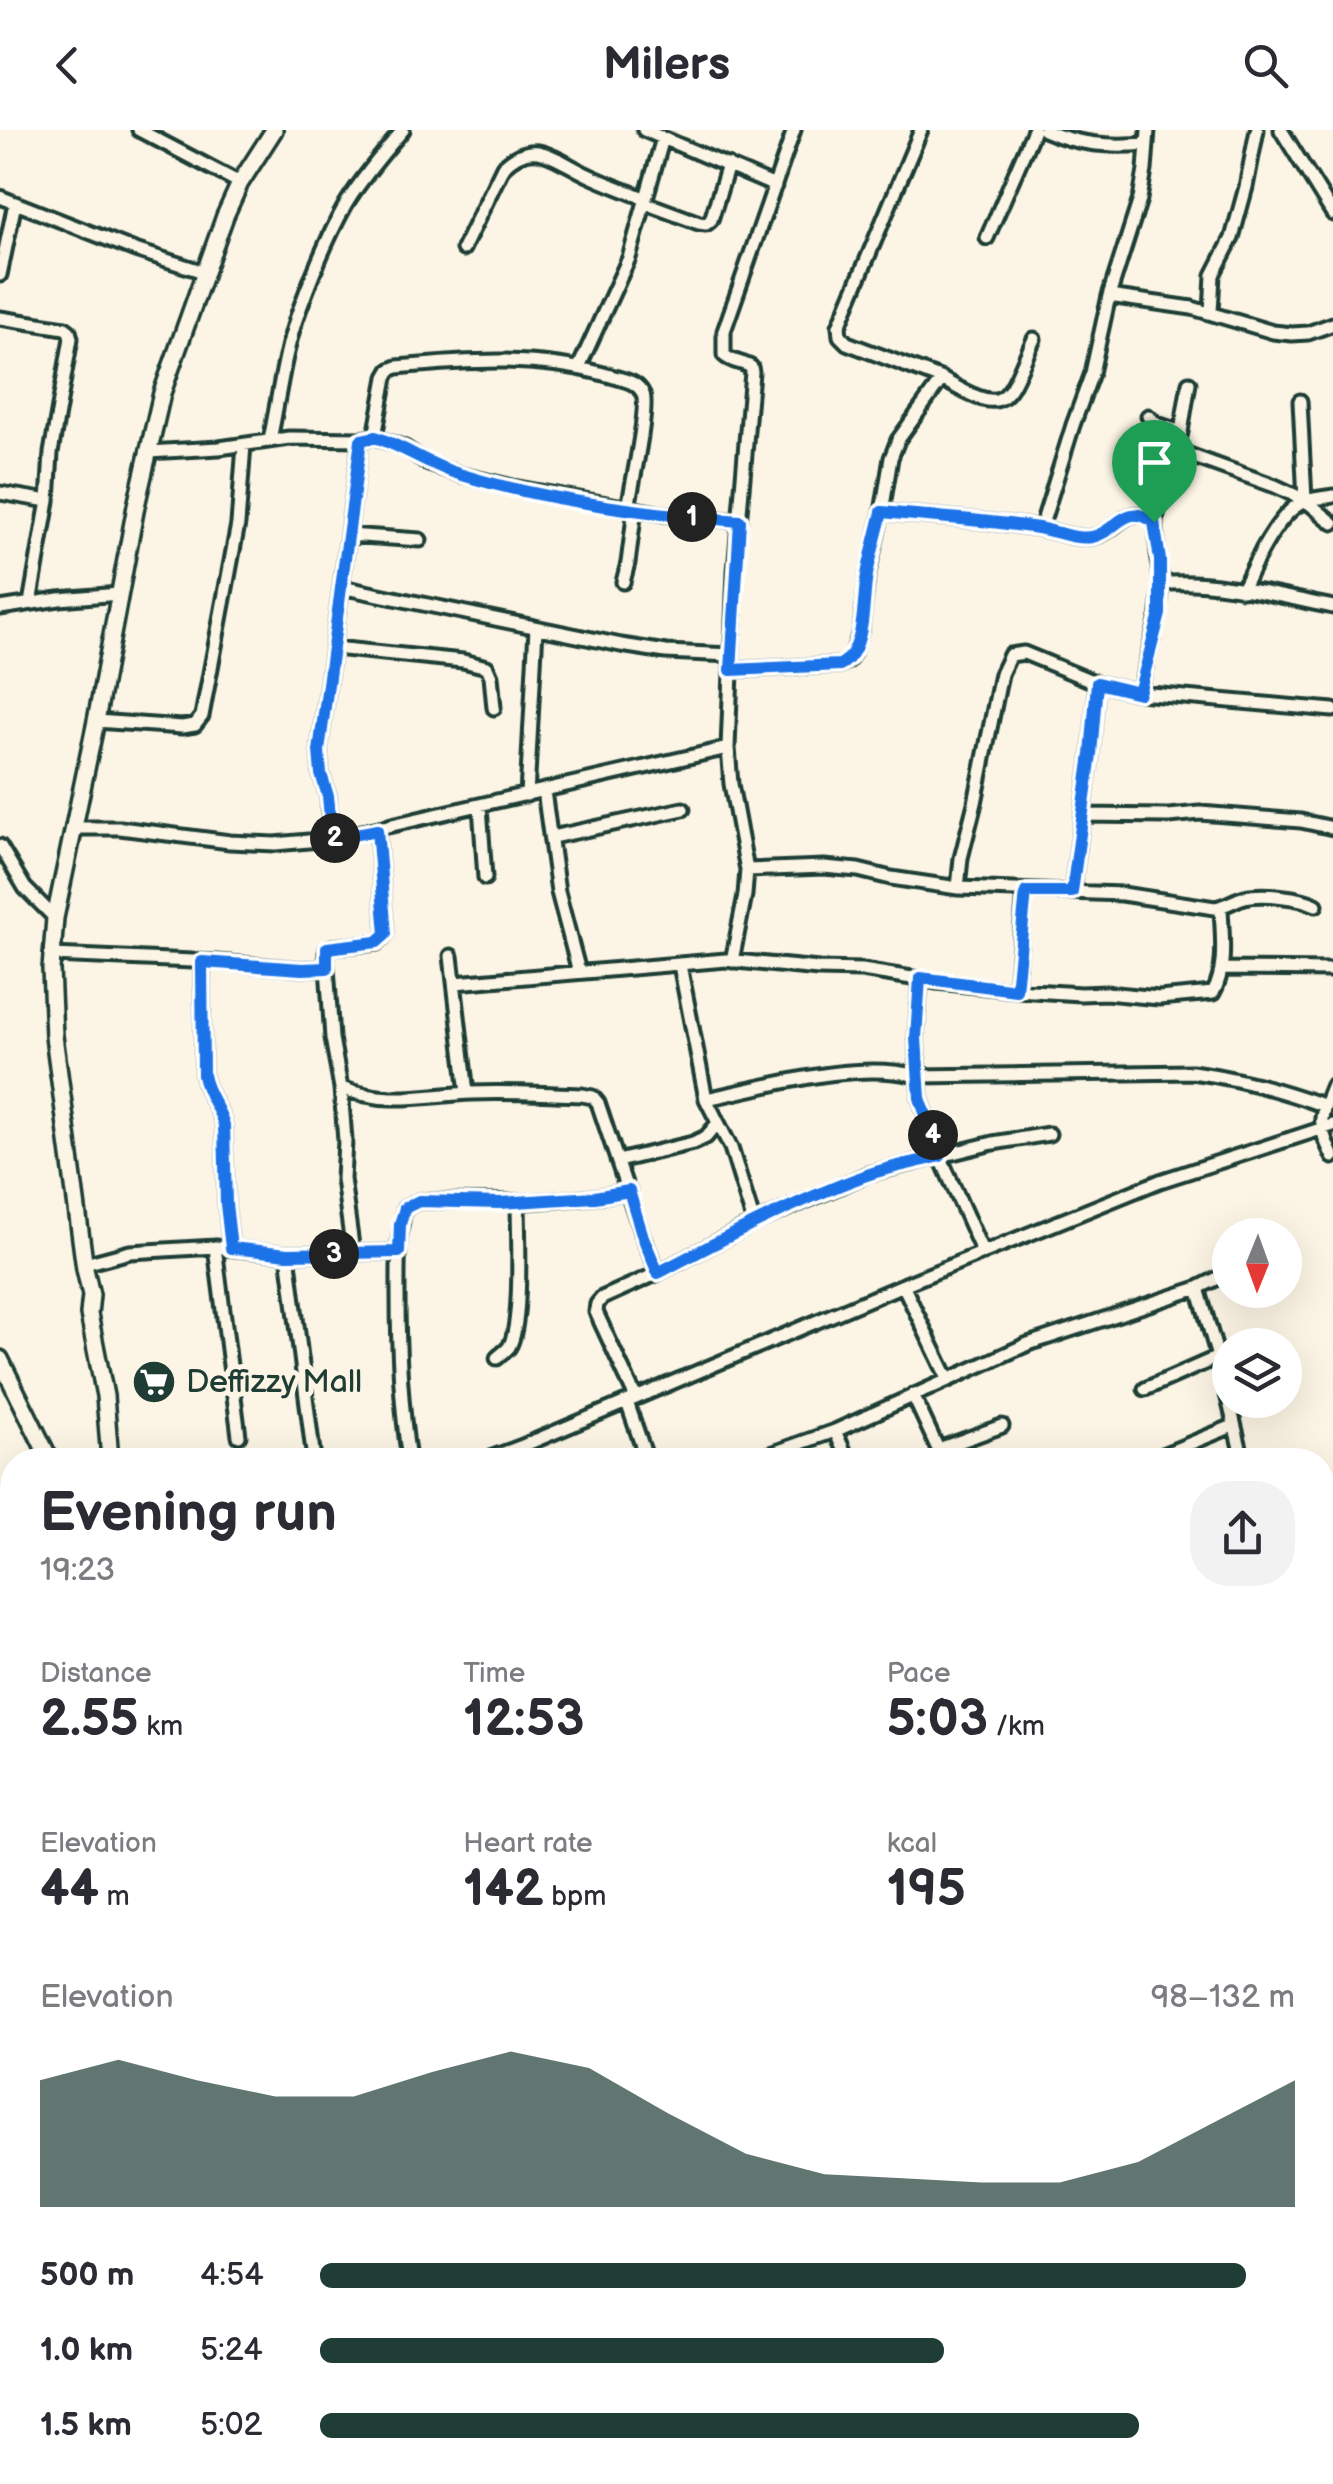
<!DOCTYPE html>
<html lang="en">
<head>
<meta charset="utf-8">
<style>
	body { margin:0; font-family:"Balsamiq Sans",sans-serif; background:#f2f2f3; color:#2b2b33; height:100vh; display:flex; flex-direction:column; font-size:38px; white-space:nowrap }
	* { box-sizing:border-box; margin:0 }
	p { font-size:32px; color:#7c7c81 }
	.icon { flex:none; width:55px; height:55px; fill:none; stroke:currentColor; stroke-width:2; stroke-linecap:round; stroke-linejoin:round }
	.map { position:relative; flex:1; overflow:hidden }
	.side { position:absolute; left:0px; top:1318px; width:1335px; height:1038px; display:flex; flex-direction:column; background:#fff; border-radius:40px 40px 0 0; box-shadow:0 10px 40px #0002 }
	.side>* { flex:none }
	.needle { width:65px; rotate:181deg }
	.fabs { position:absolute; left:1212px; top:1088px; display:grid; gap:20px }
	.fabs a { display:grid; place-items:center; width:90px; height:90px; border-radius:50%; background:#fff; box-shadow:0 10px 40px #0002; font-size:50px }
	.pin { position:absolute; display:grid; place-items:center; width:85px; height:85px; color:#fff; margin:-102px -42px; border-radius:50% 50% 50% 0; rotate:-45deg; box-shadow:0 0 10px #0007 }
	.pin .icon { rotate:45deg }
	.km { position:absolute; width:50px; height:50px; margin:-25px; border-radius:50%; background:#222; color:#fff; font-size:28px; line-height:50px; text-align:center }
	.round { display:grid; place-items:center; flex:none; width:105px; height:105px; border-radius:40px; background:#f2f2f3 }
	.summary { display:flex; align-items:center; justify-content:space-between; height:170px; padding:0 40px }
	h1 { font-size:55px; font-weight:600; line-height:75px }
	.figures { display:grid; grid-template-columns:repeat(3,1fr); gap:15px; height:170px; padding:10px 40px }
	.figures div { display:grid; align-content:center }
	.figures b { font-size:50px; font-weight:600 }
	.figures small { font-size:28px; font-weight:400 }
	.figures p { font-size:28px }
	.chart { height:280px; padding:20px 40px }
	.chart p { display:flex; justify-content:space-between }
	.chart svg { width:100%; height:180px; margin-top:10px; fill:#1f3d34; opacity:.7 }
	ul { padding:0 40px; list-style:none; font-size:32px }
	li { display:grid; grid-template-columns:160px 120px 1fr; align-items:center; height:75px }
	li i { height:25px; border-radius:12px; background:#1f3d34 }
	header { display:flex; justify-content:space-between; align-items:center; height:130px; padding:0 40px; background:#fff; font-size:45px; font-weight:600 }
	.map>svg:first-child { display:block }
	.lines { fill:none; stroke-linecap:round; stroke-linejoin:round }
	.minor-casing { stroke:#1f3d34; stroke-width:19 }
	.tertiary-casing { stroke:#1f3d34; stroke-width:22 }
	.minor { stroke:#fcf5e5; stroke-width:11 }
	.tertiary { stroke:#fcf5e5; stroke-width:15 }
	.route-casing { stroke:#fff; stroke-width:20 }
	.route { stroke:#1a73e8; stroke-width:12 }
	.labels { text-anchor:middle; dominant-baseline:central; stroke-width:10; stroke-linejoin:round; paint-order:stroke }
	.poi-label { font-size:32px; fill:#1f3d34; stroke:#fcf5e5; text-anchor:start }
</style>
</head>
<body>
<header><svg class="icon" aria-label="back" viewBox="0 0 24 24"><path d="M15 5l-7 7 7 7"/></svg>Milers<svg class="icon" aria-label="search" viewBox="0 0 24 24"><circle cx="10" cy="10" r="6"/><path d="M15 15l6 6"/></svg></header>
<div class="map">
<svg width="1333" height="2354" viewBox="0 0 1333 2354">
	<rect width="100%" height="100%" fill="#fcf5e5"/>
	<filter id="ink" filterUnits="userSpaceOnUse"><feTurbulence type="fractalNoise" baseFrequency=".01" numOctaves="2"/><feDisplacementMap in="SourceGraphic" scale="20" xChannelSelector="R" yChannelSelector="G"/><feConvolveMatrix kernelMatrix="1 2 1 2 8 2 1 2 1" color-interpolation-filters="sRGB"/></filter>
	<g filter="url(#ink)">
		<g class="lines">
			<g class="minor-casing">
				<path id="minor" d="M139,0L240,53
					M644,0L775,56
					M1044,0C1078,15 1109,17 1147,14
					M1281,0L1333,84
					M0,67L135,120L204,142
					M653,76L699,93L706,94L711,90L728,35
					M987,108L1034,0
					M463,119L503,37C512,28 525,20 538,22C555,25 572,38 588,45C607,54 627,61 646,69
					M0,145L15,73
					M1109,166L1192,178L1273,202L1292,204L1308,203L1333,194
					M1211,182L1213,145L1232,108L1246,57L1257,0
					M0,188L65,198L69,201L71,208L51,323L48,371L30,473
					M579,237L629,128L663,8
					M942,249C1010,289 1005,271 1034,209
					M1300,271L1305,370
					M1148,286L1157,294L1181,302
					M375,307L386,247L390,240L397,237C471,230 538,225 611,246C623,250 637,251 643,264C649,277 631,360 628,378
					M270,310C279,267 284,222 299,181C311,148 329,104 346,74C362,48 383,23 403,0
					M1175,320L1275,356L1305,370L1333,393
					M148,322L219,318L289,308L361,309L375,307L405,318L429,334L462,345L513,357L663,384L740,391
					M0,363L48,371
					M882,382C934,387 987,390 1038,398C1055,401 1076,410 1092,407C1118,403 1125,371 1155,391L1161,454L1159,484L1139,563
					M1155,391L1181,302L1189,253
					M1041,398L1073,295L1092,243L1109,166L1140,69L1145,40L1148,0
					M348,405L420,410
					M623,452L628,433L635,379
					M1161,454C1211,448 1283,467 1333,477
					M341,457L621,515L666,522L731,525
					M1242,460C1254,435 1276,386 1301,373C1311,368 1323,368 1333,366
					M0,478L59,469L119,464
					M334,518L463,531L487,537L491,546L494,578
					M731,540L840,535L848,531L853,523L861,500L867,447L882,382L891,328L898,310L942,249L847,213L840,206L839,196L921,0
					M96,591L182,597L195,595L202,586L238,394L244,315
					M544,661L558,762L579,842
					M527,665L536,498
					M480,676L485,748
					M1083,685L1169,686L1200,683L1301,691L1333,698
					M74,698H120L230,712L275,714L331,709L728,618
					M552,707L683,679
					M331,709L328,666L321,644L319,621L361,309
					M0,716L25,758L55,788
					M747,740L824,737L858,740L891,748L958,758L1122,764L1215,778C1226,776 1234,770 1245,767C1262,763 1300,767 1316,775
					M958,758L961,728L975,673L1001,544L1010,525L1024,523L1097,553L1139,563L1333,580
					M1072,762L1091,624L1097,553
					M52,825L216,832L302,839L327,837
					M451,826L467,963
					M732,831L745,765L747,740L731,654L728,618L735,441L752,242L751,237C742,232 731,232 724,225V201L794,0
					M202,832L203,945C206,964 219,977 224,995L226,1074L231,1118
					M680,835L706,969L731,1018L754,1093
					M1221,839L1333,840
					M920,849L916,908L920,968L942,1031L983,1123
					M455,853L726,830L819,839L862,840L937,852L1016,860L1081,864L1106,863L1159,868L1213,863C1227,839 1222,805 1221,778
					M1016,860L1025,762
					M1333,955C1319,989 1317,994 1333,1027
					M341,958C390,976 423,965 472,963C508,961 545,964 582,965L593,967L598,973L643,1107L658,1143
					M706,969C770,956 854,930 918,946L1192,942C1238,948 1281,960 1325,976
					M618,1031L693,1013L706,1007L718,993
					M215,1117L239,1306
					M353,1123L343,1049L345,1011L341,958L332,908L326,823L327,819L332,817L377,813L386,804L377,700
					M288,1124L314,1330
					M85,1134L130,1122L215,1117L288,1124L399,1122
					M903,1155L948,1249
					M1198,1158L1218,1227L1243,1330
					M497,1228C501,1224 506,1221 509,1217C523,1195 518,1102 518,1072
					M1145,1259L1218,1227
					M913,1265L943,1330
					M636,1268L596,1182L597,1174L602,1168L658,1143L754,1093L868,1044L993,1013L1049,1004
					M627,1272L647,1330
					M835,1301L848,1330
					M939,1319L1002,1296
					M409,1330C401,1275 398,1220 398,1164C398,1135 397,1105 405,1078L419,1071L526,1072L595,1067L629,1061
					M485,1330L520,1317L903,1155L1160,1051L1333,995
					M753,1330L835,1301L1028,1214L1198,1158L1230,1142
					M1150,1330L1233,1296
					M1322,1464L1333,1461
					M0,1471L12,1499
					M1322,1592L1333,1584
					M0,1647L12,1640
					M0,1722L12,1746
					M1322,1723L1333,1715
					M1322,1791L1333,1802
					M0,1798L12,1789
					M1322,1878L1333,1865
					M0,1929L12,1920
					M0,2210L12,2225
					M0,2259L12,2254
					M1322,2265L1333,2280
					M183,2342L198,2354
					M966,2342L972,2354
					M1191,2342L1199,2354
					M259,2354L262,2342
					M269,2354L318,2349
					M782,2354L792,2342"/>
			</g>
			<g class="tertiary-casing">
				<path id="tertiary" d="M0,1229L50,1330
					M110,1330L105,1266L89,1184L91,1165L85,1139L54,906L51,839L55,788L96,591L136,376L162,263L225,86L240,53L274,0
					M1322,2136L1333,2130
					M554,2342L560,2354
					M927,2354L945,2342"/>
			</g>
			<use href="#minor" class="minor"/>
			<use href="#tertiary" class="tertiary"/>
		</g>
	</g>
	<g class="lines" filter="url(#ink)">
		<g class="route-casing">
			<path id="route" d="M375,307C405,317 429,335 459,344C545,371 650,384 740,391L731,540L840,535C867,521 862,471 867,445C871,424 877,403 882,382C934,387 987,390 1038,398C1055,401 1076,410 1092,407C1117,402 1125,371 1154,392L1160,430V484L1139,563L1097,553L1091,624L1072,762H1026L1016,860L920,848L916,908L920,968L940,1026C915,1033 888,1037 864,1046C793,1072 725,1108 658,1143L643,1107L629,1061L595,1067L500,1073L419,1071L405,1078L400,1094L399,1122L288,1124L231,1118L226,1074L224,995C219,977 206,964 203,945L202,832L302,839L327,838V818L377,812L386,804L377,700L332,709L328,666L321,644L319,621L361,310Z"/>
		</g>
		<use href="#route" class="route"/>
	</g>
	<defs>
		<g id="supermarket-disc" transform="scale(2.25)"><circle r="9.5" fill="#1f3d34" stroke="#fcf5e5"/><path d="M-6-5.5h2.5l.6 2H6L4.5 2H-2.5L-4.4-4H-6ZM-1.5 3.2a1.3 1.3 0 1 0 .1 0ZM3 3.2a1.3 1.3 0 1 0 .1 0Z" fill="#fff"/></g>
	</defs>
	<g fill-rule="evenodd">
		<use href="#supermarket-disc" x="154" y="1252"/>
	</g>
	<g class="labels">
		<g class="poi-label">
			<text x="186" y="1252">Deffizzy Mall</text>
		</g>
	</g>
</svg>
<div class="fabs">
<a><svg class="needle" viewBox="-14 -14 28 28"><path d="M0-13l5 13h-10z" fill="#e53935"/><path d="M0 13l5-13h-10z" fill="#7c7c81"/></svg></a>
<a><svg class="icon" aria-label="layers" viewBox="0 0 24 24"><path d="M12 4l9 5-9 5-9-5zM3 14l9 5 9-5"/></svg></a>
</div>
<div class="pin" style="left:1154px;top:392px;background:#1e9e55"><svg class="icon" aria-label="arrive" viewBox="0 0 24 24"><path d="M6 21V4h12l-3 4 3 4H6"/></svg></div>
<b class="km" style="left:692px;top:387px">1</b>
<b class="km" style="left:335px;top:708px">2</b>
<b class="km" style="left:334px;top:1124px">3</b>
<b class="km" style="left:933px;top:1005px">4</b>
<section class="side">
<div class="summary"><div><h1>Evening run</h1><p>19:23</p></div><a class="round"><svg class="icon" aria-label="share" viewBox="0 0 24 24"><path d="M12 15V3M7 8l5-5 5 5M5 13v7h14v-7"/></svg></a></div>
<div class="figures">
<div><p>Distance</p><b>2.55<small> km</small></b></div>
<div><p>Time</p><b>12:53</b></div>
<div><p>Pace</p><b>5:03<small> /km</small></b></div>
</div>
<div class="figures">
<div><p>Elevation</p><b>44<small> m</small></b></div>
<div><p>Heart rate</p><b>142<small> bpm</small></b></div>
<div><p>kcal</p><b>195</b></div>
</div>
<div class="chart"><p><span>Elevation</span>98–132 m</p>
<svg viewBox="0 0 160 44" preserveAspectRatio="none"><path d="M0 44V13L10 8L20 13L30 17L40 17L50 11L60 6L70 10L80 21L90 31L100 36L110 37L120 38L130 38L140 33L150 23L160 13V44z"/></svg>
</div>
<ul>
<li><b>500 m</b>4:54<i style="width:95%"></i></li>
<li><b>1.0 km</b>5:24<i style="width:64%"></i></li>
<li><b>1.5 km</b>5:02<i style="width:84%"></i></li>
</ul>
</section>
</div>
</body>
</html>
